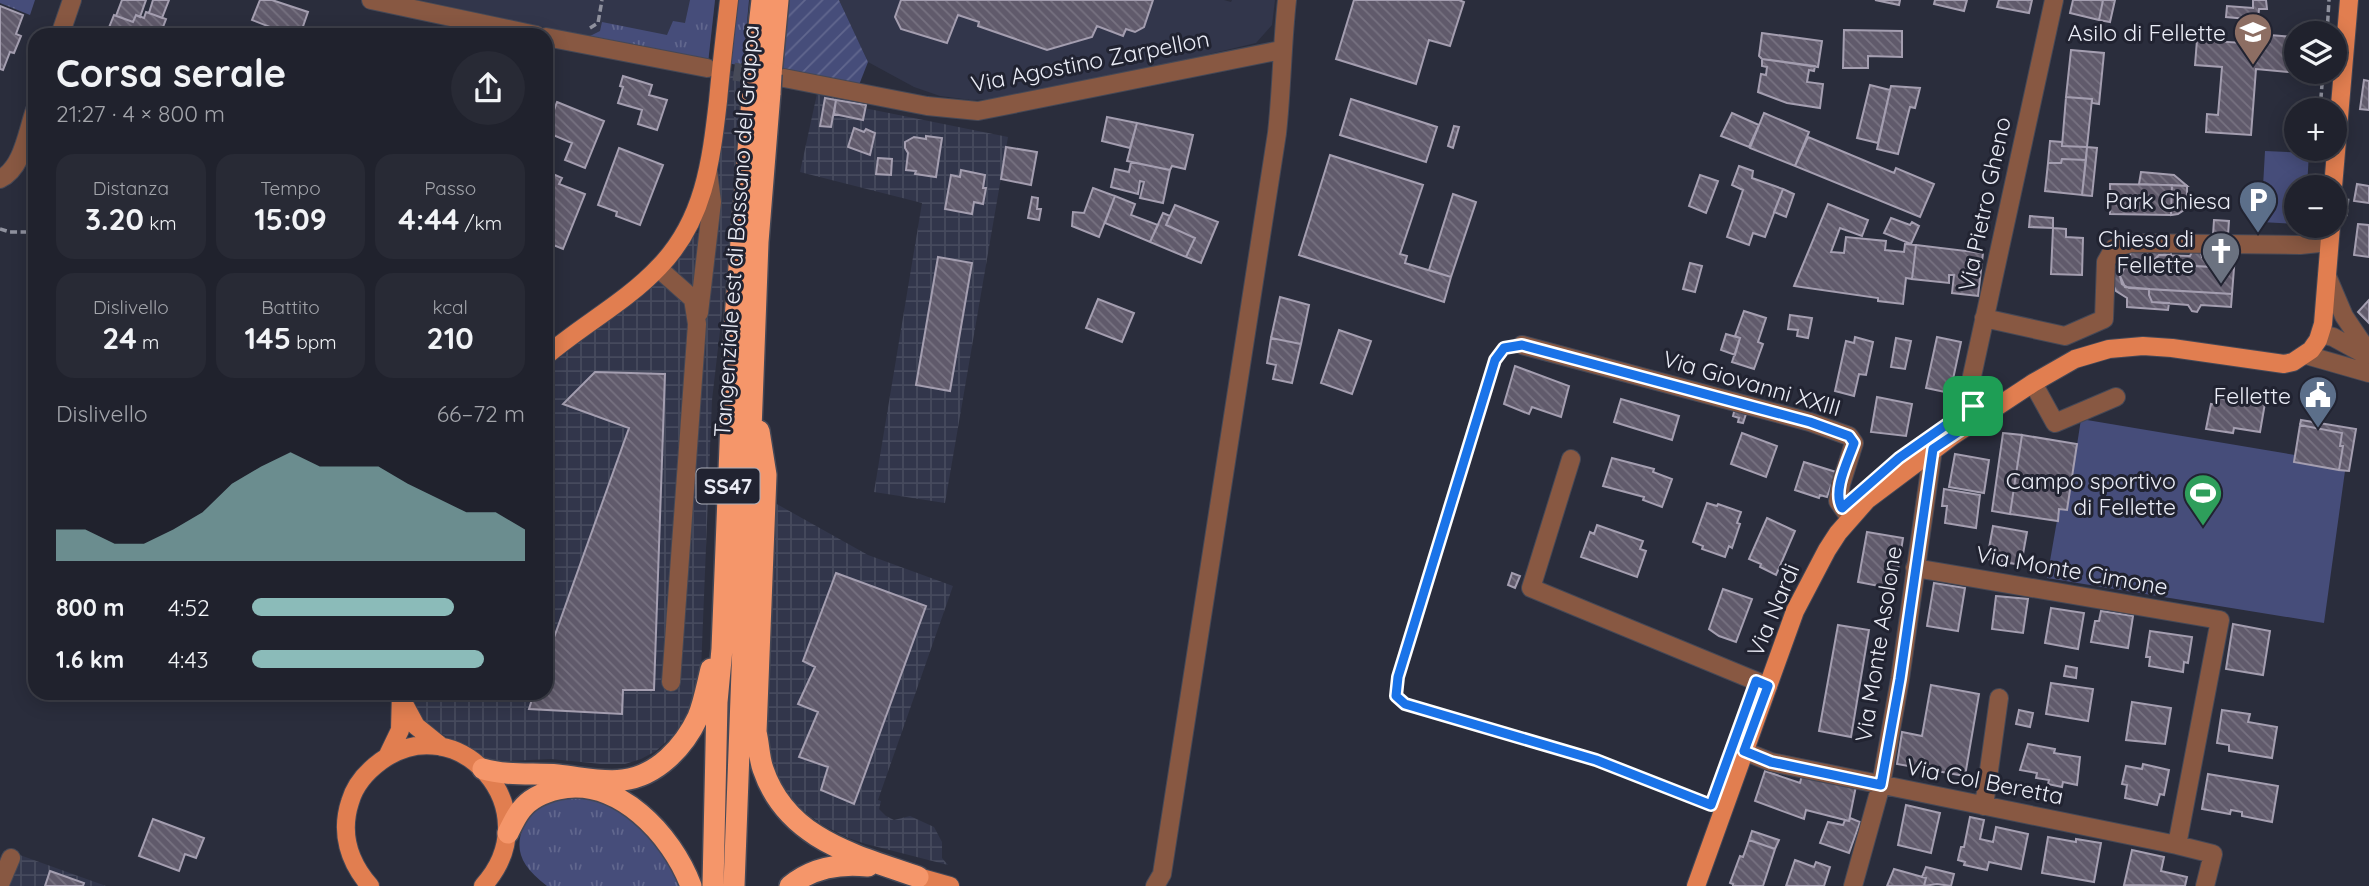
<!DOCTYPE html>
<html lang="it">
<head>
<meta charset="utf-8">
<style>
	body { margin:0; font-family:Quicksand,sans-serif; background:#282a35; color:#f1f3f6; height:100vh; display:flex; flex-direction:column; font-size:26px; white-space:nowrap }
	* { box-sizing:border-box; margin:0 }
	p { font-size:23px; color:#a2a4aa }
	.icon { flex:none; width:38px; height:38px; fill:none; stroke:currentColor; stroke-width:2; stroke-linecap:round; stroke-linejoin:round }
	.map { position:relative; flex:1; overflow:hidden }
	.drawer { position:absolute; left:28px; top:28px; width:525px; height:672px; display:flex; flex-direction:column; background:#20222d; border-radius:21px; box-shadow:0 4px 18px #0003,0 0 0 2px #3d3f49 }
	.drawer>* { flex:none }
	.buttons { position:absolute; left:2284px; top:21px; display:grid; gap:14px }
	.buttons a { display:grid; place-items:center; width:63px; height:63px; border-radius:50%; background:#20222d; box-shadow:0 4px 18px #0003,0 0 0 2px #3d3f49; font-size:35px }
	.pin { position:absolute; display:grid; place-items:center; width:60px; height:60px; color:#fff; margin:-30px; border-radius:14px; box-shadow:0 4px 10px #0006 }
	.round { display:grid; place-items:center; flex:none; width:74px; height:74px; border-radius:37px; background:#282a35 }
	.head { display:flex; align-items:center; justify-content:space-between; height:119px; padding:0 28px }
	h1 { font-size:38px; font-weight:700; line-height:52px }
	.stats { display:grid; grid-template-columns:repeat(3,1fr); gap:10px; height:119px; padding:7px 28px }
	.stats div { display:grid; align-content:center; border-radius:18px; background:#282a35; text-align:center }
	.stats b { font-size:30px; font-weight:700 }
	.stats small { font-size:19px; font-weight:400 }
	.stats p { font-size:19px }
	.chart { height:196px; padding:14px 28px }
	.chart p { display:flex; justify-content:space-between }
	.chart svg { width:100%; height:126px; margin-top:7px; fill:#8bbbb9; opacity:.7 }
	ul { padding:0 28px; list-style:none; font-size:23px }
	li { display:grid; grid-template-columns:112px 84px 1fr; align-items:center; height:52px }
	li i { height:18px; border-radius:9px; background:#8bbbb9 }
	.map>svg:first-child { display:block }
	.built { fill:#32364b }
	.industrial { fill:url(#industrial-grid) }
	.grass { fill:url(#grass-tufts) }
	.garden { fill:url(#garden-furrows) }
	.pitch { fill:#464d7a }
	.building { fill:url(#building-back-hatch); stroke:#a49eb0; stroke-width:2 }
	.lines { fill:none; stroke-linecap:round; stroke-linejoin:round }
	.minor-tunnel { stroke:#474a58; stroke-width:18; stroke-dasharray:18 9; stroke-linecap:butt }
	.minor-casing { stroke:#454856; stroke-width:20 }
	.major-casing { stroke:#454856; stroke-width:20 }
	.highway-casing { stroke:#454856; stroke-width:24 }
	.path { stroke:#8f919e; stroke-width:3.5; stroke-dasharray:7 3.5; stroke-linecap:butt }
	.minor { stroke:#885842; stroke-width:18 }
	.major { stroke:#e17e50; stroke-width:18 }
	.highway { stroke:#f5966a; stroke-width:21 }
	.highway-bridge-casing { stroke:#454856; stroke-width:24; stroke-linecap:butt }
	.highway-bridge { stroke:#f5966a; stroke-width:21 }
	.route-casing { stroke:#fff; stroke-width:14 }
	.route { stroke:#1a73e8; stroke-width:9 }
	.labels { text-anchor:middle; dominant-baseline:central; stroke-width:6; stroke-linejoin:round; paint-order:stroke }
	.shield { fill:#212331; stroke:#aeb0bb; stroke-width:2 }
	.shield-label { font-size:21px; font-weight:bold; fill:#eaecf6 }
	.poi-label { font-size:23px; fill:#eaecf6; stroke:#212331; text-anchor:end }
	.street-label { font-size:23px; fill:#eaecf6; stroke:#212331 }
</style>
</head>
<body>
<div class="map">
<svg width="2369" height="886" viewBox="0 0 2369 886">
	<defs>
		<pattern id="industrial-grid" width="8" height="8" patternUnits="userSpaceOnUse" patternTransform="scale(1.75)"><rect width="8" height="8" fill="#32364b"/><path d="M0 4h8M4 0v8" fill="none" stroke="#464a5d"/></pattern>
		<pattern id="grass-tufts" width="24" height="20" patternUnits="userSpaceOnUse" patternTransform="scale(1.75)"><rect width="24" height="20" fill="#464d7a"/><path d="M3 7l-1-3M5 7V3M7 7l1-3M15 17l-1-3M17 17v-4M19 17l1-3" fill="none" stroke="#61678e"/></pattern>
		<pattern id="garden-furrows" width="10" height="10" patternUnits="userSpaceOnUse" patternTransform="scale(1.75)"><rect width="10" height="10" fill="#464d7a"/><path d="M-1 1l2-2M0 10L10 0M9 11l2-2" fill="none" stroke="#61678e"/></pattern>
		<pattern id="building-back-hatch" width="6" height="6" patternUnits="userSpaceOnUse" patternTransform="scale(1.75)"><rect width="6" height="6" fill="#605a6b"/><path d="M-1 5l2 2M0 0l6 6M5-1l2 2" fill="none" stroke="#777281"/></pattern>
	</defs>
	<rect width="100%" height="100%" fill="#2a2d3c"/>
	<path class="built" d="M420,0H715L708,63Z
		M839,0H1224L1231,2L1232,0H1275L1272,25L1256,43L1150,68L997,99L971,100L940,96L914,87L868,62Z"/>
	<path class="industrial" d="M726,70L742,73L727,270L712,400L701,670L689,715L676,733L656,751L641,759L625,764H601L551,759L506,761L484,759L440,733L426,722L418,711L412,693H546V368L645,292L676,263L696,233L714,235L719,163L715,162Z
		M818,89L863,102L864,108L1008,137L945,503L874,492L922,203L800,172Z
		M766,498L868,555L953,586L878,800L881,801L879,809L886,816L894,820L910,816L934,827L942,842V858L948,865L866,844L848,838L821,824L800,808L782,786L772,768L760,723Z
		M17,854L106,886H5Z"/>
	<path class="grass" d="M0,0H35L30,15L0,3Z
		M690,0H715L708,63L590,36L600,31L602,22L667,35L673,21L685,23Z
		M734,0H749L743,66L727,63Z
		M585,789L647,825L685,886H547C511,859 513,838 537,803Z"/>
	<path class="garden" d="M787,0H839L868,62L857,90L779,73Z"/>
	<path class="pitch" d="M2265,151L2309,153L2307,187H2296V224L2261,222Z
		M2081,419L2295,455V462L2345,471L2324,623L2047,578L2059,509L2067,510Z"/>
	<path class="building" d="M122,0H146L140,17L136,15L133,22L116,16Z
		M153,0H169L162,18L149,13Z
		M260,0H272L308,12L300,35H282L283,32L252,20Z
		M901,0H1153L1144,27L1135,32L1126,29L1123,36L1097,26L1092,37L1047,50L978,26L979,22L958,15L947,43L901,29L895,17Z
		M1354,0H1459L1464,2L1450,46L1429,40L1416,84L1336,59Z
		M1875,0H1900L1899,5Z
		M1935,0H1967L1964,11L1934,4Z
		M1999,0H2032L2029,13L1997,7Z
		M2073,0H2103L2099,20L2070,13Z
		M2103,0H2115L2110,22L2099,20Z
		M2253,0H2266L2267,9H2259L2258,20L2226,17L2227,6L2253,8Z
		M0,6L23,15L16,34L21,36L14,53L10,52L3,70L0,69Z
		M146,12L166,19L160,35H106L114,15L133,22L136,15L144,18Z
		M1844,30L1902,31V57L1868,56V68H1843Z
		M1762,33L1822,41L1818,67L1762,59L1759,56Z
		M2244,33L2296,37V72L2298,73L2256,69L2251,135L2206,132L2207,114L2218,115L2222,67L2195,65L2197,40L2243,43Z
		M2071,50L2104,53L2099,104L2092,103V99L2066,97Z
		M1762,59L1815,66L1814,71L1809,70L1807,82L1823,84L1820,108L1787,103L1758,92L1761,74L1766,75L1767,67L1762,66Z
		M623,76L652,85L649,95L667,100L657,130L638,124L642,110L618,103L623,87L620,86Z
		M2364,80L2369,81V110L2360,109Z
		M1870,85L1890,90L1878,143L1857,138Z
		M1891,86L1920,88L1915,108L1910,107L1898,154L1877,149Z
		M2066,97L2092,99L2087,147L2062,146Z
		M825,98L836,100L831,127L820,126Z
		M1351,99L1437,127L1426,162L1340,135Z
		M836,100L866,105L863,120L834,114Z
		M557,102L604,121L585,168L565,160L572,143L546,132Z
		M1732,113L1759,125L1749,147L1721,136Z
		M1764,113L1809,132L1795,166L1750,148Z
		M1107,117L1137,123L1130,148L1102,141Z
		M1137,123L1193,135L1185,169L1172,166L1170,170L1127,161Z
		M1454,126L1459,127L1453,148L1448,146Z
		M854,128L864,132L866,129L875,133L870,155L848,147Z
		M926,136L942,138L936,177L915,174L916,171L906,170L908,153L905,148V142L914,137L926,139Z
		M1808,137L1894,173L1896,168L1934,184L1920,217L1795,166Z
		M2050,141L2062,142V146L2087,147L2086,160L2062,159L2061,163H2048Z
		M1006,147L1037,152L1031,185L1001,179Z
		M2087,147L2097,148L2092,196L2082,195Z
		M619,148L663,165L640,225L616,216L617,212L598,205Z
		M1330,155L1423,185L1400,254L1407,256L1405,263L1451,277L1444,302L1299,255Z
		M878,158L892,159L891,175L876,174Z
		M2062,159L2086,160L2082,195L2045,191L2048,163H2061Z
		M1131,162L1170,170L1163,203L1140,198L1144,182L1140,181L1138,194L1111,187L1115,169L1129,172Z
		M1739,166L1753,171L1752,178L1783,189L1765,237L1753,233L1749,245L1727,237L1743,190L1732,185Z
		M961,170L985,175L983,188H986L983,204L974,202L972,214L945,209L951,175L960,177Z
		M546,171L562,178L559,184L585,194L563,249L546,242Z
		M2141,172L2174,175L2187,186L2139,184Z
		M1700,175L1718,181L1706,213L1689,206Z
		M2110,184L2172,185L2171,215L2110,214Z
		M2357,184L2369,186V203L2354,201Z
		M2172,185L2187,186V208L2178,214L2171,215Z
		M1093,188L1115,196L1099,237L1072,226L1073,212L1084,213Z
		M1783,189L1794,194L1786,217L1774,212Z
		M1453,194L1476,202L1451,277L1429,270Z
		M1115,196L1135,204L1131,215L1158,225L1150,242L1105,223Z
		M1032,197L1038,198L1037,209H1041L1039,220L1028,218Z
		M1828,204L1868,220L1862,236L1840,228L1831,252L1844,253L1846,237L1886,241L1885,250L1904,252L1905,244L1916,245L1912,279L1906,278L1903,304L1878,301V298L1794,286Z
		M1175,205L1218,222L1201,263L1186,257L1195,238L1166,225Z
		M1163,213L1170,216L1166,225L1195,238L1186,257L1150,242Z
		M2030,216L2053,218V228L2029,227Z
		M1891,218L1910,225L1912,222L1919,226L1911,244L1884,233Z
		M2214,220L2229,221L2228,235H2213Z
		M2358,224L2369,225V257L2354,255Z
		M2053,228L2066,229V237L2083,238L2082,275L2051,274Z
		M1916,245L1983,253L1978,296L1952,293L1954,275H1949V283L1912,279Z
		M2131,248L2171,250V255H2159L2155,259V264L2126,265L2120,276L2125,287L2149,289V295L2152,302L2169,303L2168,310L2127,307V298L2116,291L2113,285V270L2117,264L2130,257Z
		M2192,252H2201L2202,257L2235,259L2234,268L2155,264V259L2159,255L2190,256Z
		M938,257L972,263L950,391L916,385Z
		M1690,263L1702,266L1695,292L1683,289Z
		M2130,263L2234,268L2232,294L2129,288L2122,284L2120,276L2123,268Z
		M2149,289L2232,294L2231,307L2201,305L2197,312L2192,311L2188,305L2152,302L2149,295Z
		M1280,297L1309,305L1301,344L1271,338Z
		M1098,299L1134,313L1122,342L1086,328Z
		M2369,300V323L2358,312Z
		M1744,311L1766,318L1758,342L1763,344L1754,369L1732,362L1740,338L1735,336Z
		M1790,315L1812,318L1808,338L1797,336L1798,330L1788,329Z
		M1339,330L1371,341L1352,394L1321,383Z
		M1726,334L1740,338L1735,355L1721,350Z
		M1855,337L1873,342L1866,375L1859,374L1854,396L1835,391L1846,341L1854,343Z
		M1937,337L1961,342L1950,393L1926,388Z
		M1271,338L1301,344L1292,383L1273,379L1276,365L1267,363Z
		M1896,338L1911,341L1905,369L1891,367Z
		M1515,366L1569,386L1561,417L1532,407L1529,414L1504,404Z
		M595,372L665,374L654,690H623L622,714L529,709L534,693H546V660L629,428L563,404Z
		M1877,397L1912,404L1906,436L1871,432Z
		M2218,398L2233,401L2234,398L2265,403L2260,432L2234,428L2233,433L2206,429L2211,404L2217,405Z
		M1621,399L1679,416L1672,440L1614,422Z
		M1736,404L1748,408L1743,423L1738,422L1739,418L1733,416Z
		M2301,420L2356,429L2349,471L2339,470L2343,446H2340L2342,433L2300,425Z
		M2300,425L2342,433L2340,446H2343L2339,470L2294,462Z
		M1742,433L1777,446L1766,477L1731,464Z
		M2003,433L2022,435L2010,514L1992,511Z
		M2022,435L2077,444L2067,510L2059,509L2058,521L2010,514Z
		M1955,454L1989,460L1984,493L1949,487Z
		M1612,458L1654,469L1653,472L1672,479L1662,507L1643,500L1644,497L1603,486Z
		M1804,462L1836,472L1827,497L1820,495L1819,498L1795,490Z
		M1944,489L1980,495L1976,528L1945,523L1947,506H1942Z
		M1707,503L1717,506L1718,504L1741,512L1737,523L1740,524L1732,548L1729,546L1725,557L1702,549L1703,546L1693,542Z
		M1767,518L1795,531L1776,575L1760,567L1761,564L1749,559Z
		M1597,525L1643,541L1640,549L1646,551L1637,577L1581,557L1590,532L1594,534Z
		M1993,526L2027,532L2021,565L1987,559Z
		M1867,532L1903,538L1895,589L1858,582Z
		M836,573L926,606L854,804L821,790L828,767L799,757L818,712L798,704L815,667L803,661Z
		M1512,573L1520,576L1515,588L1508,585Z
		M1934,583L1965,588L1958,631L1927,626Z
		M1723,589L1752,599L1736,642L1719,636L1709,629Z
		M1996,596L2028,599L2023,633L1992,629Z
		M2051,608L2084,613L2078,649L2045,643Z
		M2101,611L2133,616L2128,648L2091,642L2095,621H2099Z
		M2233,624L2270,631L2263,675L2226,669Z
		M1838,625L1869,630L1851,737L1819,731Z
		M2150,631L2192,637L2188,663L2184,662L2183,672L2149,666L2150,657H2146Z
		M2066,666L2077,668L2076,678L2064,676Z
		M2051,683L2093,689L2088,721L2046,714Z
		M1931,685L1979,694L1965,776L1897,764L1902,732L1922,736Z
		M2132,702L2171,708L2165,744L2126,740Z
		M2019,710L2033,713L2030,727L2016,724Z
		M2222,710L2250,714L2248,722L2277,727L2272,758L2229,751V745L2217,743Z
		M2028,744L2055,749L2054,753L2080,757L2077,785L2063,782L2062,787L2048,784L2049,780L2036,778L2037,773L2020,770Z
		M2143,764L2169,770L2164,795L2160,794L2157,805L2125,798L2127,785L2122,784L2126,766L2142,769Z
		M1765,771L1800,783L1802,775L1856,786L1849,821L1806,810L1804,819L1755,801Z
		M2208,774L2278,786L2272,822L2242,816V812L2231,810L2230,814L2202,809Z
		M1906,805L1940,813L1931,853L1898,845Z
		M1970,817L1984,820L1980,839L1993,842L1996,827L2028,834L2021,869L1989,862L1987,870L1964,865L1965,862L1958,860L1961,847H1964Z
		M1850,818L1860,822L1849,853L1820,843L1828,822L1843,825L1845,820L1849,821Z
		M153,819L204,838L196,858L185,854L179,871L139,856Z
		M1752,831L1779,840L1775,849L1749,840Z
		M2048,837L2076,842V839L2101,843L2094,882L2042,873Z
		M1749,840L1775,849L1763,886H1733V884L1730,883L1740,856L1743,857Z
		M2132,850L2164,857L2161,871L2187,877L2185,886L2124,885Z
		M1795,860L1814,867L1816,862L1830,867L1824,886H1786Z
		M1926,867L1954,874L1951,886L1937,884L1924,886L1926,878L1922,877Z
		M1894,869L1926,878L1924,886H1887Z
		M50,871L84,883L83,886H45Z"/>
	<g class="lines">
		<path class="minor-tunnel" d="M707,68L766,76"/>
		<g class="minor-casing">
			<path id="minor" d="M371,0L536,35
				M60,35L72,0
				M546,37L707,68
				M784,78L927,106L978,111L1281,50
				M0,179C23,168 27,132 35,110
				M658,268L693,299L697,324L671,682
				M2327,276L2344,316L2369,353
				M699,313L712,202L708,171
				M1984,318L2065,336L2104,319L2106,262L2114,248L2131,243L2300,245L2329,242
				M2321,334L2333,337L2366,355
				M1522,345L1810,422L1849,436L1854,443L1841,484L1838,501L1850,518
				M2306,355L2369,373
				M2033,383L2055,423L2116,397
				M1976,420L1971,396L1972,376L2054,0
				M1571,459L1531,588L1768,686
				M1915,568L2220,620L2177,845L2213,854L2205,886
				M1744,751L1771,762L2177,845
				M1984,806L1999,698
				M0,884L11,858
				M1155,886L1162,874L1277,133C1282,88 1282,44 1287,0
				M1853,886L1881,785L1900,679L1933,449"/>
		</g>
		<g class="major-casing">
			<path id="major" d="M2333,187L2349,0
				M546,356C582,325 626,302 659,267C704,221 711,162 718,101C721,67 725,34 729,0
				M402,700L416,726L442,747
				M388,755L400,730L401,693
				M918,877L950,886
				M370,886C349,862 340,833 350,802C355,784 366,772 381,761C458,705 552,810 483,886
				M1696,886L1795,611L1827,550L1838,533L1867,500L1951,437L2033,383L2075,359L2109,349L2143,346L2172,348L2284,364L2293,362L2311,350L2318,340L2323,324L2331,226"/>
		</g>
		<g class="highway-casing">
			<path id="highway" d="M754,70L762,0
				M771,74L778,0
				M759,431L766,475L756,732C759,744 759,758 763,769C787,840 856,855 918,877
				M483,769C507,776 533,773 558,775C579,777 602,783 623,780C657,776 684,747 698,717C704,702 707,685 711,669
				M508,833C512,825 516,816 521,810C530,798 545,792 558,789C618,776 672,835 691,886
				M713,886L717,702L722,649L735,319L753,86
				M734,886L758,242L770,93
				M790,886C813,867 840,863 868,866"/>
		</g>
		<path class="path" d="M590,28L598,23L602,0
			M2327,33L2329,0
			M2320,110L2323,72
			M2346,216L2348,196
			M0,229L10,232H33
			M1505,347L1495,360L1398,677L1396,696L1405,704L1596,760L1709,804"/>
		<use href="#minor" class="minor"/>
		<use href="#major" class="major"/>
		<use href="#highway" class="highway"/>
		<g class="highway-bridge-casing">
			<path id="highway-bridge" d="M753,86L754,70
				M770,93L771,74"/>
		</g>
		<use href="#highway-bridge" class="highway-bridge"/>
	</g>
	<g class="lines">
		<g class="route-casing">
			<path id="route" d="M1522,345L1810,422L1849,436L1854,443C1848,461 1832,491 1842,508L1899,458L1973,406L1976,420L1933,449L1900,679L1881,785L1771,762L1744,751L1768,686L1756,681L1711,805L1596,760L1405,704L1396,696L1398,677L1495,360L1504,348Z"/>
		</g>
		<use href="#route" class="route"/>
	</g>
	<defs>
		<g id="school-pin" transform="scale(2.0125)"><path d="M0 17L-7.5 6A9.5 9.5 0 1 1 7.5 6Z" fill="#8d6e63" stroke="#212331"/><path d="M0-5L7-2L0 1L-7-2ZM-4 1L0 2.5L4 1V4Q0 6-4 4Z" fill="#fff"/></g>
		<g id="parking-pin" transform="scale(2.0125)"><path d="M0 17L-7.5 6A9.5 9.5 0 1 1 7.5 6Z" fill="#5c6f8a" stroke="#212331"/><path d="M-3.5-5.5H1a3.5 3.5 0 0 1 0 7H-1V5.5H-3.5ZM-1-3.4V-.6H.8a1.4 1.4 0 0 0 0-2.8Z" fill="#fff"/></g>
		<g id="church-pin" transform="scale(2.0125)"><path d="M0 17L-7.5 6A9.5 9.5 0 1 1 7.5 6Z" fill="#6b7280" stroke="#212331"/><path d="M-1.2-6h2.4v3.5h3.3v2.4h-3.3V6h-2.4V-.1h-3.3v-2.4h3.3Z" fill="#fff"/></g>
		<g id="civic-pin" transform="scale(2.0125)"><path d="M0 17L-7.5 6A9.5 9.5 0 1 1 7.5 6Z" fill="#5c6f8a" stroke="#212331"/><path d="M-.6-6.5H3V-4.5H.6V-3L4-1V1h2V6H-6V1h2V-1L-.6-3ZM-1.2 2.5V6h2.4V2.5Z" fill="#fff"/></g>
		<g id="stadium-pin" transform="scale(2.0125)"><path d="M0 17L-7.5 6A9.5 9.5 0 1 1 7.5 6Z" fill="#2e9e5b" stroke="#212331"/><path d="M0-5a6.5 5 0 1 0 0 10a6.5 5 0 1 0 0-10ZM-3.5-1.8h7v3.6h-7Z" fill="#fff"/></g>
	</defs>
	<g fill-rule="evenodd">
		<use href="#school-pin" x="2253" y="32"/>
		<use href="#parking-pin" x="2258" y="200"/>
		<use href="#church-pin" x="2221" y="251"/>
		<use href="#civic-pin" x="2318" y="395"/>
		<use href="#stadium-pin" x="2203" y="493"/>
	</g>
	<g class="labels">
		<rect class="shield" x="696.5" y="468.5" width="63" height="35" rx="5"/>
		<g class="shield-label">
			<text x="728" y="486">SS47</text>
		</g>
		<g class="poi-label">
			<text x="2226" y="32">Asilo di Fellette</text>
			<text x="2231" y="200">Park Chiesa</text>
			<text x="2194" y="238">Chiesa di<tspan x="2194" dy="26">Fellette</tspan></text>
			<text x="2291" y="395">Fellette</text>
			<text x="2176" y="480">Campo sportivo<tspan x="2176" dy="26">di Fellette</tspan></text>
		</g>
		<g class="street-label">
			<text transform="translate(1090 61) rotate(-11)">Via Agostino Zarpellon</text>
			<text transform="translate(1984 204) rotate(-78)">Via Pietro Gheno</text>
			<text transform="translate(736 231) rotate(-86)">Tangenziale est di Bassano del Grappa</text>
			<text transform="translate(1752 383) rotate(16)">Via Giovanni XXIII</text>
			<text transform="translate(2072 570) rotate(10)">Via Monte Cimone</text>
			<text transform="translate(1773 610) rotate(-67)">Via Nardi</text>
			<text transform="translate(1878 644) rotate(-81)">Via Monte Asolone</text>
			<text transform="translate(1985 781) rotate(11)">Via Col Beretta</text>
		</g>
	</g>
</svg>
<div class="buttons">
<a><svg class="icon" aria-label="layers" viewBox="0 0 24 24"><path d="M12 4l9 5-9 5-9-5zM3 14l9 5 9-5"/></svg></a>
<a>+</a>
<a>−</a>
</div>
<div class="pin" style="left:1973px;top:406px;background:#1e9e55"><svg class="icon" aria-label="arrive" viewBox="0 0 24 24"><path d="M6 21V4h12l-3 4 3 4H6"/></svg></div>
<section class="drawer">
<div class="head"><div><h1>Corsa serale</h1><p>21:27 · 4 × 800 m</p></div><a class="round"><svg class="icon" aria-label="share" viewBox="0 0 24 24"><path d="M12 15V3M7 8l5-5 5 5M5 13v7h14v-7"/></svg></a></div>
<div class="stats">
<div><p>Distanza</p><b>3.20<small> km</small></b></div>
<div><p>Tempo</p><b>15:09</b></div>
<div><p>Passo</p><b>4:44<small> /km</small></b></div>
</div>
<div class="stats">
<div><p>Dislivello</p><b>24<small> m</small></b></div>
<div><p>Battito</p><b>145<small> bpm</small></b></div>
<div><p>kcal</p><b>210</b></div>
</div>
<div class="chart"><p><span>Dislivello</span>66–72 m</p>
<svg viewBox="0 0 160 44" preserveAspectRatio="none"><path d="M0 44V33L10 33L20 38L30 38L40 33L50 27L60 17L70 11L80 6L90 11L100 11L110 11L120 17L130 22L140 27L150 27L160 33V44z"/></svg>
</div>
<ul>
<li><b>800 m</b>4:52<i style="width:74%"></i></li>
<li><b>1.6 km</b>4:43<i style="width:85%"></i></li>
</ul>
</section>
</div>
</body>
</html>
